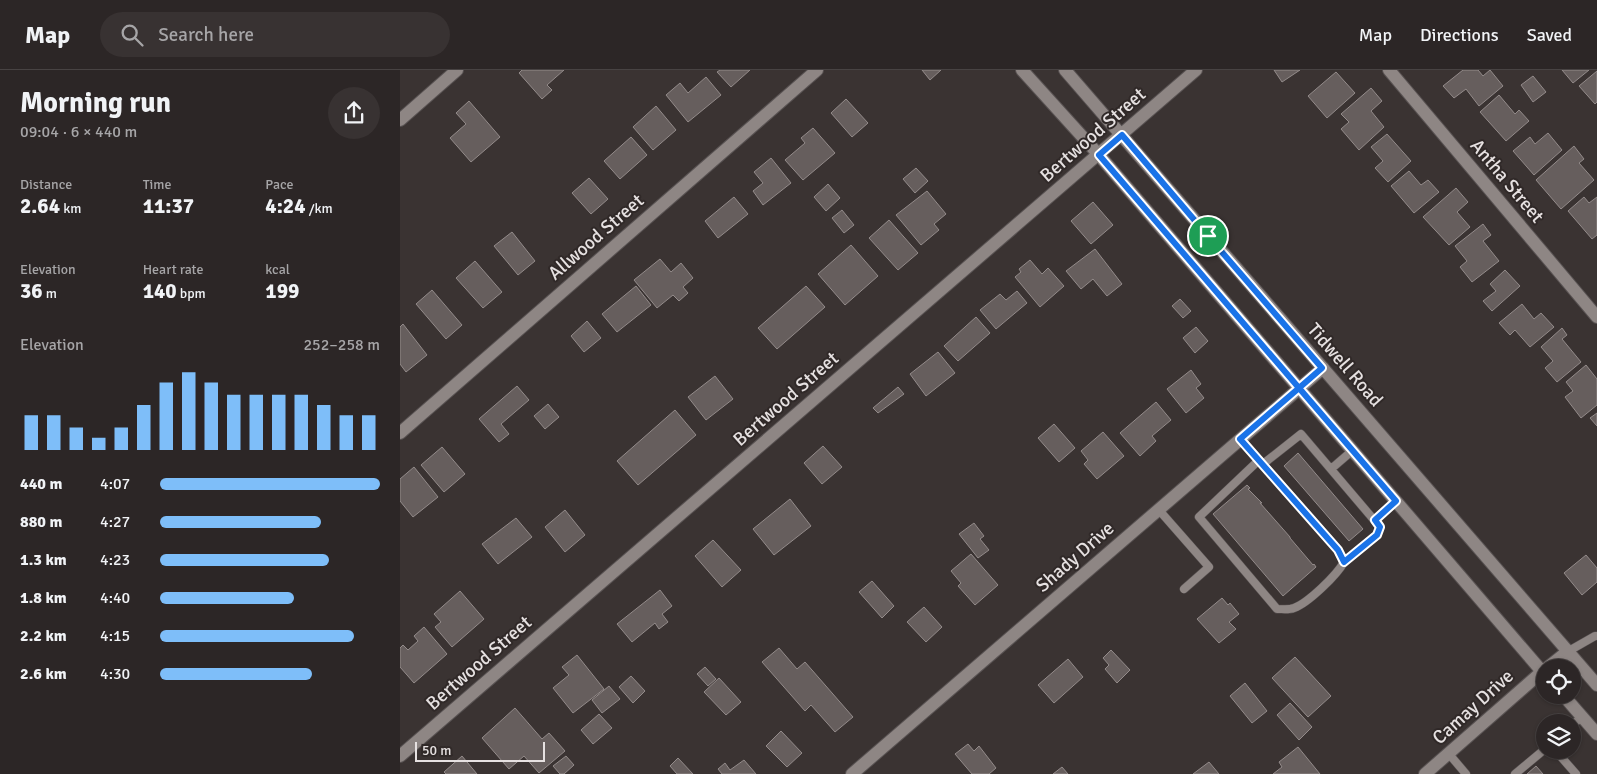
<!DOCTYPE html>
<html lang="en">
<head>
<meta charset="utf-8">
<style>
	body { margin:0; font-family:Signika,sans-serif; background:#383232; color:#f1f3f6; height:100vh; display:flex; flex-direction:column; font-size:19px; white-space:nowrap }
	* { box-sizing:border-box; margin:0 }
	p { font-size:16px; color:#a6a5a7 }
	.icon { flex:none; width:28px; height:28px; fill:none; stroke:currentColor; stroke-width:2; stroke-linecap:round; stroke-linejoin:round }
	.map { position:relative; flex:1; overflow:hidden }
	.details { display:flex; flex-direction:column; background:#2c2626; width:400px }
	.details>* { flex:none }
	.controls { position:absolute; left:1136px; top:589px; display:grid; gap:10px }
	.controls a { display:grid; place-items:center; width:45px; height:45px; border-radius:50%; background:#2c2626; box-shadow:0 1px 4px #0004,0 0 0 1px #484343; font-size:25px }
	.scale { position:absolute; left:15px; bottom:12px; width:130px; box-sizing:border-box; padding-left:5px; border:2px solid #e6e1e1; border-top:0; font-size:14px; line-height:18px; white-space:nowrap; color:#e6e1e1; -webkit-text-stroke:4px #302928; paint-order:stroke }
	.pin { position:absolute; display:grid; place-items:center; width:42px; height:42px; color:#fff; margin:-21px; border:2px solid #fff; border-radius:50%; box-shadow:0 1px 5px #0007 }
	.round { display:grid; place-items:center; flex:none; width:52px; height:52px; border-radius:26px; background:#383232 }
	.headline { display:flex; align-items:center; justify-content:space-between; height:85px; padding:0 20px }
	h1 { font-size:28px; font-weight:800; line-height:38px }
	.figures { display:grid; grid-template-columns:repeat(3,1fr); gap:8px; height:85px; padding:5px 20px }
	.figures div { display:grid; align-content:center }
	.figures b { font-size:21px; font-weight:800 }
	.figures small { font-size:14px; font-weight:400 }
	.figures p { font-size:14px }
	.chart { height:140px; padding:10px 20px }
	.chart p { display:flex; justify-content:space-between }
	.chart svg { width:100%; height:90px; margin-top:5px; stroke:#7ebef9; stroke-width:6 }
	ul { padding:0 20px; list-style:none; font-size:16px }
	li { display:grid; grid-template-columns:80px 60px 1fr; align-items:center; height:38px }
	li i { height:12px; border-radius:6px; background:#7ebef9 }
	header { display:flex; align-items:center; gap:30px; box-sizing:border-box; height:70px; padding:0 25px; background:#2c2626; border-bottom:1px solid #484343 }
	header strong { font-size:24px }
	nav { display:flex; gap:28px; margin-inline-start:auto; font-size:18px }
	.search { width:350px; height:45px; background:#383232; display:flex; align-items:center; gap:12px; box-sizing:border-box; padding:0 18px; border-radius:28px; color:#a6a5a7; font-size:19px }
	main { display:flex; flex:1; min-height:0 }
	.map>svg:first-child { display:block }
	.building { fill:#665e5d; stroke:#938b8a }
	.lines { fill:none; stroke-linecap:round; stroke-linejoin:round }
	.lane-casing { stroke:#585252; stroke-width:9 }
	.street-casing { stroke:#585252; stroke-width:14 }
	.secondary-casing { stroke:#585252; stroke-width:14 }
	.lane { stroke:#8e8684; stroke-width:8 }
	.street { stroke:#8e8684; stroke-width:12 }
	.secondary { stroke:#8e8684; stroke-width:12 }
	.route-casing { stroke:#fff; stroke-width:10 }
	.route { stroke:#1a73e8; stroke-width:6 }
	.labels { text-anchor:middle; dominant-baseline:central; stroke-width:4; stroke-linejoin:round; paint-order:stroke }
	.street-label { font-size:19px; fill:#e6e1e1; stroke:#302928 }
</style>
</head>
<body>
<header>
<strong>Map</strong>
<div class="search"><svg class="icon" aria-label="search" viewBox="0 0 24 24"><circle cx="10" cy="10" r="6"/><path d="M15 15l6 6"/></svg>Search here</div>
<nav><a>Map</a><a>Directions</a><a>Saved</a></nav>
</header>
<main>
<section class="details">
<div class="headline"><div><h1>Morning run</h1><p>09:04 · 6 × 440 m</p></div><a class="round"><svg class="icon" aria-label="share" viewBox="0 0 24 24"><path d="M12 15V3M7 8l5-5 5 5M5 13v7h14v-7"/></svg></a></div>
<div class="figures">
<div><p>Distance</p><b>2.64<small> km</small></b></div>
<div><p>Time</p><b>11:37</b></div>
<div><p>Pace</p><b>4:24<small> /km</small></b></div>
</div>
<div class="figures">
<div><p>Elevation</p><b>36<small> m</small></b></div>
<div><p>Heart rate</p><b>140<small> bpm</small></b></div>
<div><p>kcal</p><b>199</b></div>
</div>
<div class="chart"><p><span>Elevation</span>252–258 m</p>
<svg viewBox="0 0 160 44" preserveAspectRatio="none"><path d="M5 44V27M15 44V27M25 44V33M35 44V38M45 44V33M55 44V22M65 44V11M75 44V6M85 44V11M95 44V17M105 44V17M115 44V17M125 44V17M135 44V22M145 44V27M155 44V27"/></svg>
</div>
<ul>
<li><b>440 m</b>4:07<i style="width:100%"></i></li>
<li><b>880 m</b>4:27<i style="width:73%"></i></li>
<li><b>1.3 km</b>4:23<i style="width:77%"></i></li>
<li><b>1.8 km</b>4:40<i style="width:61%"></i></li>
<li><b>2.2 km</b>4:15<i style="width:88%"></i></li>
<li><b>2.6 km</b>4:30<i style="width:69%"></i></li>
</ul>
</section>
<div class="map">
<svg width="1197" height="704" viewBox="0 0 1197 704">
	<rect width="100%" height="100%" fill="#3a3332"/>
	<path class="building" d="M122,0H164L147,15L152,20L142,29L119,3Z
		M320,0H350L331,17L317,2Z
		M522,0H541L530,10Z
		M874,0H900L882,12Z
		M1063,0H1078L1083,6L1090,0L1103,16L1079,36L1066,19L1054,28L1043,16Z
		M1162,0H1189L1173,13Z
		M1197,1V32L1195,34L1179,16Z
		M936,2L955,23L927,48L908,26Z
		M1133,6L1146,22L1133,32L1121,15Z
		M306,7L321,25L288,52L266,25L280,13L288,23Z
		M971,18L982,31L971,41L984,57L959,80L941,59L949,52L941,44Z
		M1099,25L1115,44L1119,40L1129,51L1106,71L1080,42Z
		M446,29L468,53L452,67L431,43Z
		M69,31L100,67L71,92L50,68L66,54L56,43Z
		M256,36L276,60L253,80L233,57Z
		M413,58L435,83L403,110L385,90L405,73L401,68Z
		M1148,63L1162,80L1134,105L1113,81L1130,67L1135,74Z
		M987,64L1011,91L988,112L975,98L983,91L971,77Z
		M231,67L247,85L220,109L204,91Z
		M1174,76L1184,89L1179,93L1194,110L1161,139L1136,110Z
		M371,88L391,113L363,135L353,121L363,113L354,102Z
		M516,98L528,111L515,123L503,109Z
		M1009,101L1021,115L1028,110L1039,122L1014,143L991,116Z
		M189,108L208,129L191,144L172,123Z
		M428,114L440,128L426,141L414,127Z
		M1056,118L1068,132L1057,142L1070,157L1049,175L1023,147Z
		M527,121L546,144L534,154L539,160L521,175L496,145Z
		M334,127L348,144L318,168L305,151Z
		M1184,127L1189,133L1197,127V165L1192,169L1168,141Z
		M693,132L713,155L691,174L671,151Z
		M442,140L454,155L444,163L432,148Z
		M489,150L518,183L498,200L469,168Z
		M1083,154L1091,165L1083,171L1099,191L1072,212L1060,197L1067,191L1055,176Z
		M112,162L135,191L118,205L94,176Z
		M451,175L478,206L445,235L418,204Z
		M695,179L722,214L707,226L693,209L681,219L666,201Z
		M260,189L271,202L281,193L293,208L283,217L288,223L279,231L273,225L257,238L234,210Z
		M630,190L642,204L648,198L664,216L640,237L615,207L621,202L619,199Z
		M75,191L102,222L83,238L56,208Z
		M1105,200L1120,216L1092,241L1083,231L1096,221L1090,214Z
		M236,216L251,235L217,262L202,244Z
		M406,216L425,237L377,279L358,258Z
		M32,220L62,255L46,269L16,234Z
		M617,221L627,233L596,259L580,240L600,224L606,230Z
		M780,229L791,241L783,248L772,236Z
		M1122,234L1134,249L1141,243L1154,257L1130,277L1115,260L1110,265L1099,253Z
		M576,247L590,263L558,291L544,276Z
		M187,251L201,268L184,282L171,266Z
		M3,254L27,285L6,302L0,294V257Z
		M796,257L808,271L795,283L783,268Z
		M1162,258L1167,265L1162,269L1181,292L1157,312L1145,298L1153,291L1141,277Z
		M538,282L555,303L526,326L510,304Z
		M1186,295L1197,309V335L1181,348L1165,327L1173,321L1166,312Z
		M791,300L801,314L796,318L804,328L786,343L767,319Z
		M315,306L333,329L306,350L288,327Z
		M117,316L129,330L101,354L109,364L99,372L79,349Z
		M498,317L504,324L478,343L473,338Z
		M756,332L771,350L752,366L756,371L740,386L720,363Z
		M148,334L159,347L145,359L134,346Z
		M275,340L296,365L238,415L217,391Z
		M1197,343V356L1190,348Z
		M654,354L675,378L659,392L638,368Z
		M703,362L724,386L697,409L684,394L688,390L681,381Z
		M423,376L442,397L422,414L404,393Z
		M42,377L65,404L44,422L21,395Z
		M898,383L963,459L949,471L884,396Z
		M14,397L38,427L13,447L0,431V409Z
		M847,415L850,418L848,419L862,433H860L890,467V468L913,495L914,494L916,497L883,526L813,444Z
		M390,429L411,456L374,485L353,459Z
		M165,440L185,465L165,482L145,457Z
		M116,448L132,467L98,494L82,474Z
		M574,453L584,466L580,469L589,480L578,488L559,464Z
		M313,470L341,500L322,517L295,486Z
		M571,484L598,515L575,535L558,516L561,513L551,501Z
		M1186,485L1197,498V512L1182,525L1164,503Z
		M472,511L494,536L482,548L459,522Z
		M260,520L272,536L262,544L268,552L259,559L255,553L232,572L217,554Z
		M60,521L84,549L52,577L35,557L41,552L34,544Z
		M822,528L828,535L830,533L839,544L829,552L836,559L819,573L797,549Z
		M524,537L542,557L526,572L507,552Z
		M24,557L47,584L14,613L0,597V578L3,575L8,580L18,571L14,566Z
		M379,578L397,599L405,592L453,647L435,662L411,635L405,641L362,592Z
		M711,580L730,600L717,613L705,599L709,595L703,588Z
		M177,585L204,619L173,643L153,618L169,605L162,597Z
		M895,587L931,626L908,647L872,608Z
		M668,589L683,607L654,633L638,615Z
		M305,597L316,609L308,616L297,604Z
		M231,606L245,621L233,633L219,617Z
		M319,608L341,632L326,645L304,622Z
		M845,613L867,641L852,653L830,626Z
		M209,616L220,629L202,643L192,630Z
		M890,633L912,657L899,670L877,645Z
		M115,638L142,669L149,663L165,681L139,703L124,686L109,699L82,668Z
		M199,644L212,658L193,674L181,660Z
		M381,661L402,683L387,697L366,676Z
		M568,674L574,681L579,676L596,698L589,704H572L555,684Z
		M898,677L920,704H873L882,697L879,692Z
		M62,686L77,704H46L44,702Z
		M166,686L174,695L164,704H160L153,696Z
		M278,688L293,704H277L270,696Z
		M344,690L356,704H322L318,699L325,693L330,700Z
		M809,692L819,704H793Z
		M1136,696L1143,704H1127Z
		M662,697L668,704H653Z"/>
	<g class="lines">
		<g class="lane-casing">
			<path id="lane" d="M841,369L938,480L944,492C937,505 908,533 894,538C889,540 883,539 877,539L799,447L859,390
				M863,394L901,364L980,457L977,465L944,492
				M931,399L953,380
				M759,440L809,497L784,519
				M975,450L996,431
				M1167,582L1195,566H1197
				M1172,655L1182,647
				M1155,680L1176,704
				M1049,684L1066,704
				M1115,704L1145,679"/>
		</g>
		<g class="street-casing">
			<path id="street" d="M989,0L1197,247
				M0,50L57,0
				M0,363L417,0
				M1147,598L1167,582
				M0,686L796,0
				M452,704L923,298
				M1025,704L1145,599"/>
		</g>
		<g class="secondary-casing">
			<path id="secondary" d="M622,0L699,85L1145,605
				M665,0L1197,615
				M1163,625L1197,664"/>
		</g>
		<use href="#lane" class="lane"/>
		<use href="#street" class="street"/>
		<use href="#secondary" class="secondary"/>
	</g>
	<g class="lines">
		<g class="route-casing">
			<path id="route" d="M808,166L722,65L699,85L899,318L840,369L938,480L944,492L977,465L980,457L975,450L996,431L899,318L922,298L808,166"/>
		</g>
		<use href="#route" class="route"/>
	</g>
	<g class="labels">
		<g class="street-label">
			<text transform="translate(693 65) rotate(-41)">Bertwood Street</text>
			<text transform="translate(1107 111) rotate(50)">Antha Street</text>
			<text transform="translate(196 167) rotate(-41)">Allwood Street</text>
			<text transform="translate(945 295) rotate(49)">Tidwell Road</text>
			<text transform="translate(386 329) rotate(-41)">Bertwood Street</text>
			<text transform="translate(675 487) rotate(-41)">Shady Drive</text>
			<text transform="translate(79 593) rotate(-41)">Bertwood Street</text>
			<text transform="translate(1073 637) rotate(-42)">Camay Drive</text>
		</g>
	</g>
</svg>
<div class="controls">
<a><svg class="icon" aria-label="locate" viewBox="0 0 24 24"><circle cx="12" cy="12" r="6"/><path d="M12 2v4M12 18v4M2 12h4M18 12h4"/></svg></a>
<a><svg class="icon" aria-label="layers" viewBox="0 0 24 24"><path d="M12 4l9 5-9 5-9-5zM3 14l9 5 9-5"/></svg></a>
</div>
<div class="scale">50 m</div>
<div class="pin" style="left:808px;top:166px;background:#1e9e55"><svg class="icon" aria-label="arrive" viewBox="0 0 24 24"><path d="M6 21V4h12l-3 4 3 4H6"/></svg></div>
</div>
</main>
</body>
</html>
